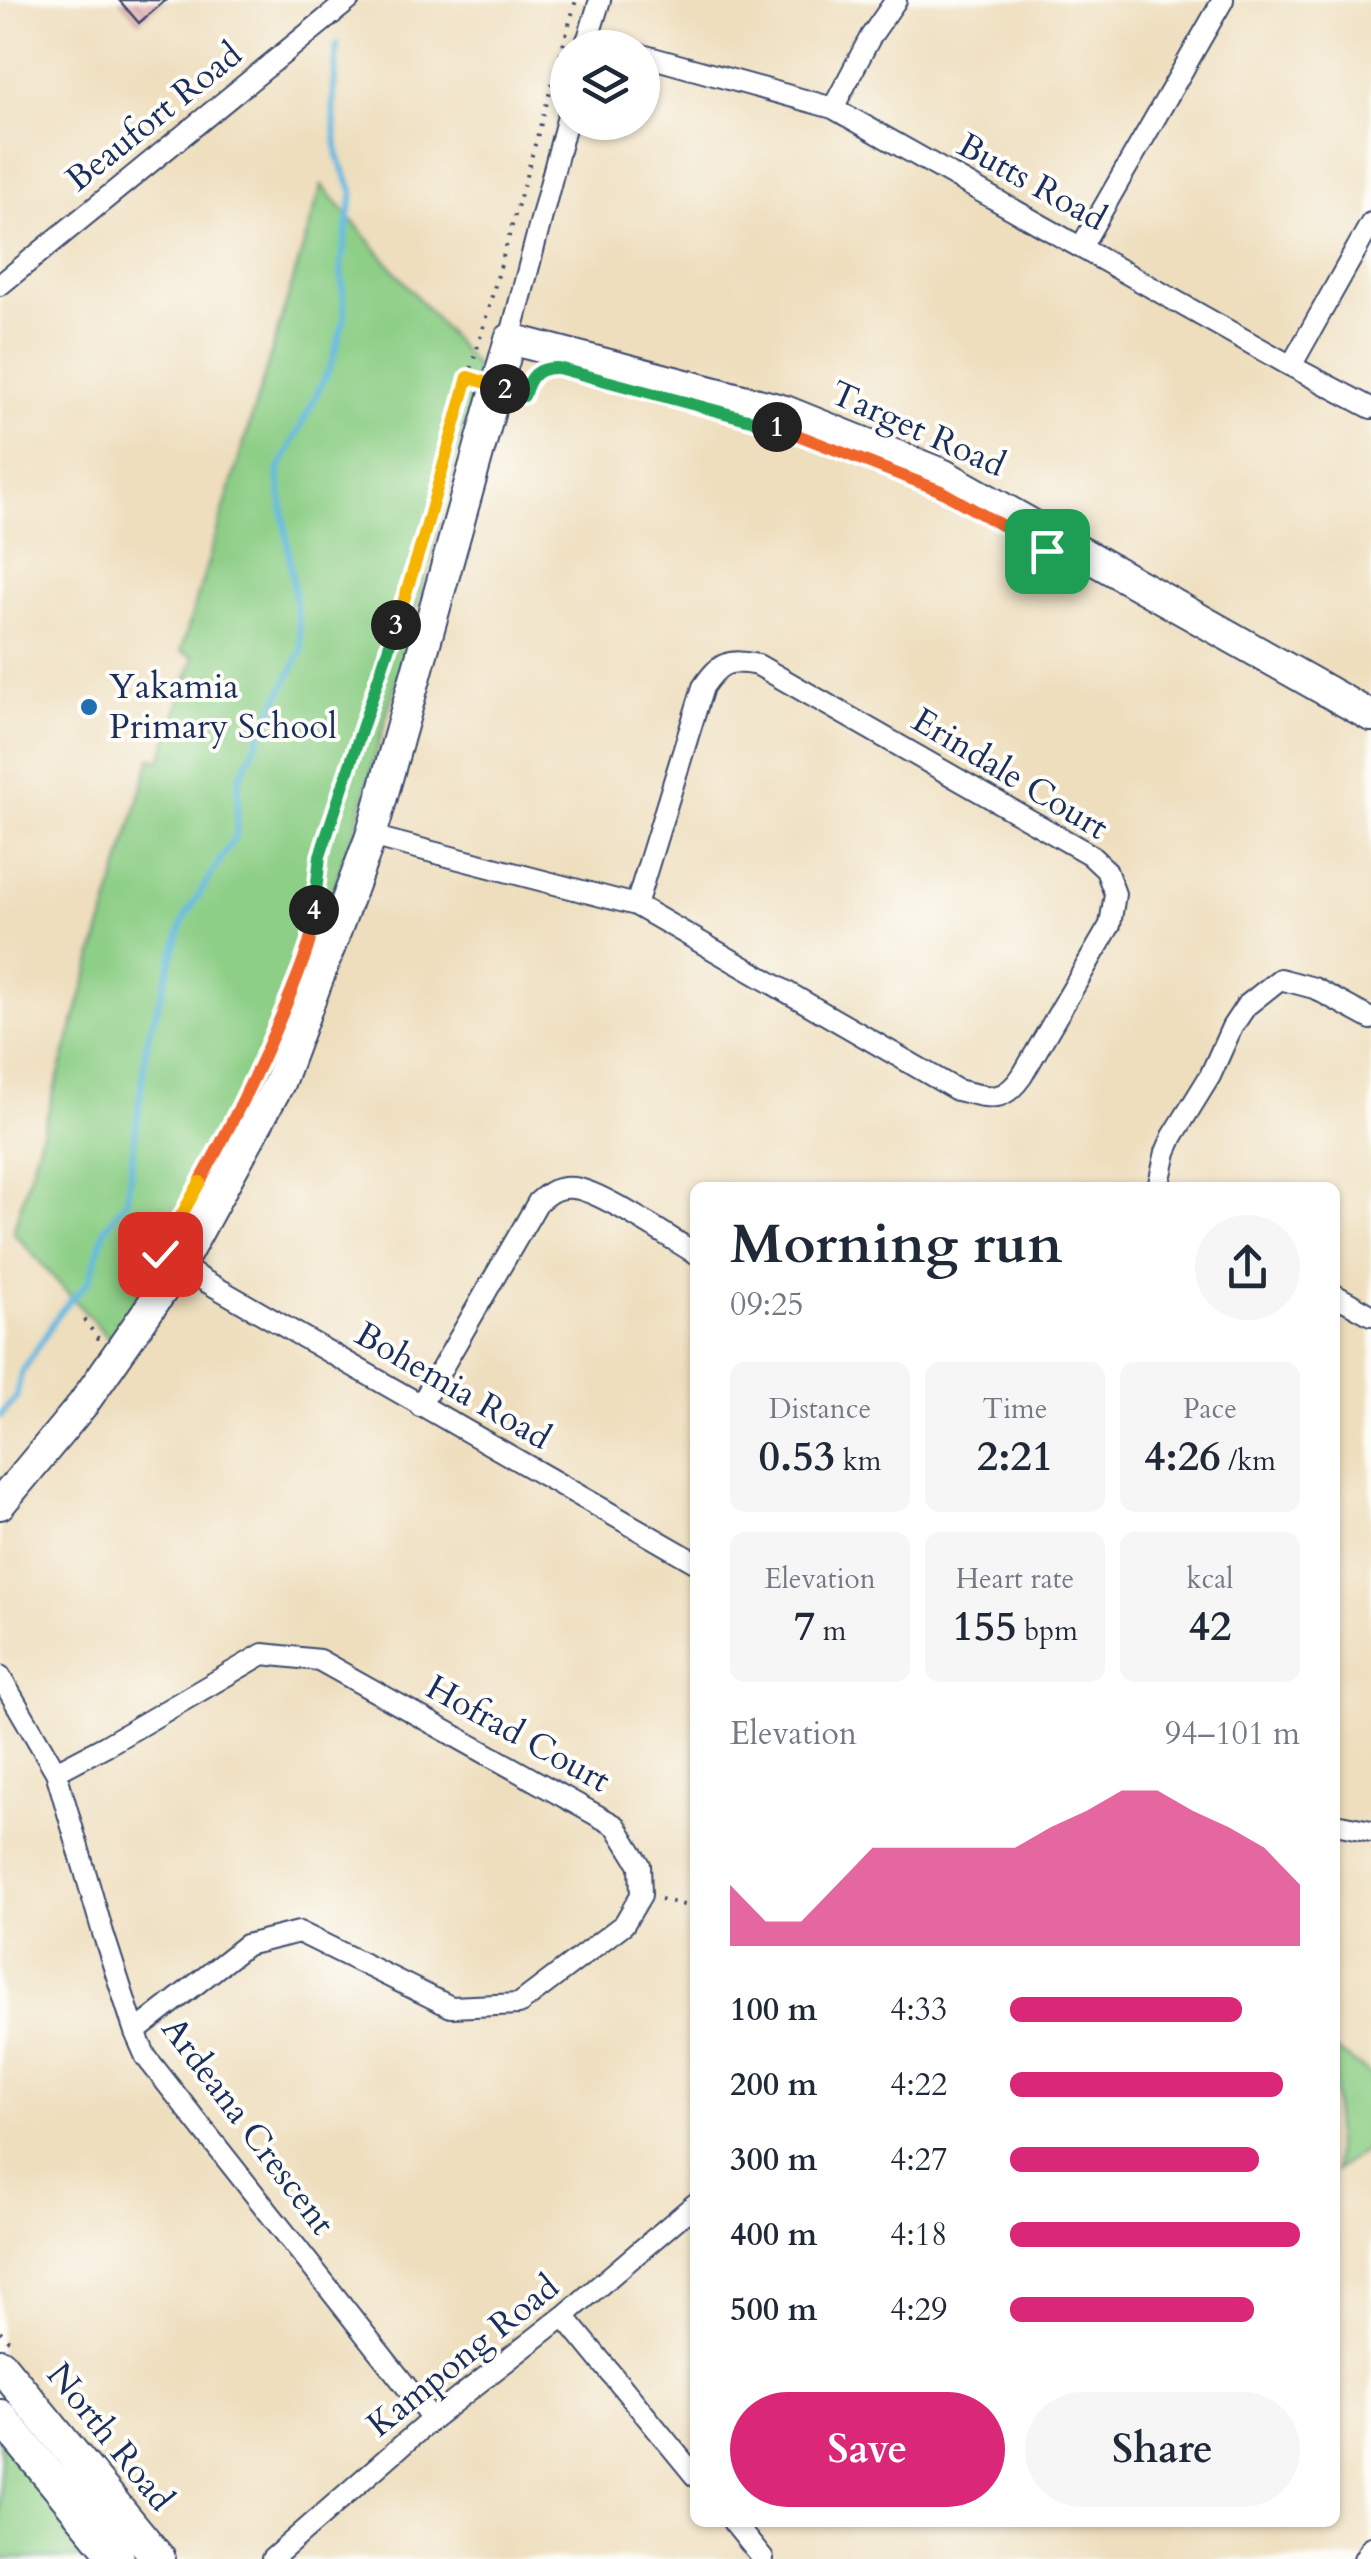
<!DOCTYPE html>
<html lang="en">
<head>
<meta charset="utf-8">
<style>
	body { margin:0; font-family:Cardo,serif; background:#f6f6f7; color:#1f2937; height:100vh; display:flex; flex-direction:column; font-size:38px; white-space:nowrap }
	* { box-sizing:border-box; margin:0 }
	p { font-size:32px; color:#747a83 }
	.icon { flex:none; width:55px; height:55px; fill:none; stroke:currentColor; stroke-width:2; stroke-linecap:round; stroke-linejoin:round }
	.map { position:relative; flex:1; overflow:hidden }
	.sheet { position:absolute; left:690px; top:1182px; width:650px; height:1345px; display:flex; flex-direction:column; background:#fff; border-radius:15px; box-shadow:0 2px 8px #0004 }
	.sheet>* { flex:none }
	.fabs { position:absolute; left:550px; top:30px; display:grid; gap:20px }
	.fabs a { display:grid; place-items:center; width:110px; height:110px; border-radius:50%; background:#fff; box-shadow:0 2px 8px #0004; font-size:50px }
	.pin { position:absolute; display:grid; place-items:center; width:85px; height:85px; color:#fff; margin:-42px; border-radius:20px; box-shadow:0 5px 15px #0006 }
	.km { position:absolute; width:50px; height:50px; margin:-25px; border-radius:50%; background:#222; color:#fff; font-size:28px; line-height:50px; text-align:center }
	.round { display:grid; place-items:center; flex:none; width:105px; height:105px; border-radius:52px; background:#f6f6f7 }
	.head { display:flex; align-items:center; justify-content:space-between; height:170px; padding:0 40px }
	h1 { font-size:55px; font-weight:800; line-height:75px }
	.metrics { display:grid; grid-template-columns:repeat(3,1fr); gap:15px; height:170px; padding:10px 40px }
	.metrics div { display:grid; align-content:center; border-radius:15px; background:#f6f6f7; text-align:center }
	.metrics b { font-size:42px; font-weight:800 }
	.metrics small { font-size:28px; font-weight:400 }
	.metrics p { font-size:28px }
	.chart { height:280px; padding:20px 40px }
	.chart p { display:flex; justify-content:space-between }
	.chart svg { width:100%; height:180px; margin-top:10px; fill:#db2777; opacity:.7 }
	.cta { display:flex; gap:20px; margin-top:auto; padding:20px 40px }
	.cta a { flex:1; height:115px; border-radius:60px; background:#db2777; color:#fff; font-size:40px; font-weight:800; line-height:115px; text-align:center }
	.cta a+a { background:#f6f6f7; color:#1f2937 }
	ul { padding:0 40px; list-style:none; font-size:32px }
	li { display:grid; grid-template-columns:160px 120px 1fr; align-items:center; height:75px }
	li i { height:25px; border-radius:12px; background:#db2777 }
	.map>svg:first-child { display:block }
	.park { fill:#8ecf87; stroke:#547f72; stroke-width:2.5 }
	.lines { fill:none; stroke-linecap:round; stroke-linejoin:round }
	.stream { stroke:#64b9e1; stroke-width:6 }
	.building { fill:url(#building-back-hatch) }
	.street-casing { stroke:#3b496c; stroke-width:24 }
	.secondary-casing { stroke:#3b496c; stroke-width:34 }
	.primary-casing { stroke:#3b496c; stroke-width:36 }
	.path { stroke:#3b496c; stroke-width:4; stroke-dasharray:2.5 8; stroke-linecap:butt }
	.street { stroke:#fff; stroke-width:20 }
	.secondary { stroke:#fff; stroke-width:30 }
	.primary { stroke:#fff; stroke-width:32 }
	.split-1-casing { stroke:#fff; stroke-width:20 }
	.split-2-casing { stroke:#fff; stroke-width:20 }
	.split-3-casing { stroke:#fff; stroke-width:20 }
	.split-4-casing { stroke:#fff; stroke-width:20 }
	.split-5-casing { stroke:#fff; stroke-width:20 }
	.split-6-casing { stroke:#fff; stroke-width:20 }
	.split-1 { stroke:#f0652b; stroke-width:12 }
	.split-2 { stroke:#22a559; stroke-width:12 }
	.split-3 { stroke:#f5b400; stroke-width:12 }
	.split-4 { stroke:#22a559; stroke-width:12 }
	.split-5 { stroke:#f0652b; stroke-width:12 }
	.split-6 { stroke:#f5b400; stroke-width:12 }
	.poi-dot { fill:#1f6fb2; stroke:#fdfcf7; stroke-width:4 }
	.labels { text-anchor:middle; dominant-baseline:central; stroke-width:8; stroke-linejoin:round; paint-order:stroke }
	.street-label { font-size:35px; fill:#1b2f5e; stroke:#fdfcf7 }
	.poi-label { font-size:35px; fill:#1b2f5e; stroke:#fdfcf7; text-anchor:start }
</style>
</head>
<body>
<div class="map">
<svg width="1371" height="2559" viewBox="0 0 1371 2559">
	<defs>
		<pattern id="building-back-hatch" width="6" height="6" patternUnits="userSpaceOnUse" patternTransform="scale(2.5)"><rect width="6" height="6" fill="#dfaaa8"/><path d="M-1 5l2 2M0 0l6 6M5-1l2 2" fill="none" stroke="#b48b8c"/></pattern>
	</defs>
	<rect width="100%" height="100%" fill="#fdfcf7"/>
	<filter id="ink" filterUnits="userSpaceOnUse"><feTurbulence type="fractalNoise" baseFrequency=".01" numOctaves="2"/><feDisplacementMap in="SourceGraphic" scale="20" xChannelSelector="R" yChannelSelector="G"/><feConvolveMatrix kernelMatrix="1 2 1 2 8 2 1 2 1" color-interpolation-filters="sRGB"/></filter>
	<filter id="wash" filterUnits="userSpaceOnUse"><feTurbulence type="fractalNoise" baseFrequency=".0048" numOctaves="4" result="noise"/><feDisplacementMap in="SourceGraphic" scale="40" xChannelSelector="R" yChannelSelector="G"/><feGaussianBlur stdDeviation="2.25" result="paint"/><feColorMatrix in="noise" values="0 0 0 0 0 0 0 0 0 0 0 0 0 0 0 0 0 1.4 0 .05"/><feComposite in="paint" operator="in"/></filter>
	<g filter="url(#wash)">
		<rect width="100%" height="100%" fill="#eedebd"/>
		<path class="park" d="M322,185L479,370L422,589L355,830L264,1075L166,1258L109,1339L13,1232L151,758L161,760L194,657L181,651Z
			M1335,2049L1371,2075V2145L1335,2171Z
			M0,2434L102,2559H0Z"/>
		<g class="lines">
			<path class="stream" d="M0,1416L16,1398L21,1374L60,1312L89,1281L105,1229L127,1199L147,1041L184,919L236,835L239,779L302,650L278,472L331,365L345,317L341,266L353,192L338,156L333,106L337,44"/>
		</g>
		<g id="blocks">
			<path class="building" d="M119,0H166L139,23Z"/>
		</g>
	</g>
	<g filter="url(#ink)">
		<use href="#blocks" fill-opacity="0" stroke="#3b496c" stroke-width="2.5"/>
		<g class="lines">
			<g class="street-casing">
				<path id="street" d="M587,40L613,48
					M585,48L600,0
					M642,55L833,108L1291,366L1371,408
					M833,108L871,36L896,0
					M1081,247L1223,0
					M0,285L349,0
					M510,339L568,116
					M1291,366L1371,223
					M371,836L636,905L957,1090C988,1097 1002,1105 1022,1076L1110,925L1115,894L1106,870L1089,854L758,665C728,659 720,662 703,687L636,905
					M1158,1188L1166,1152L1173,1136L1210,1076L1232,1027L1246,1006L1280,979L1314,988L1371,1019
					M179,1266L695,1562
					M1335,1295L1371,1315
					M420,1406L538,1202C549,1192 558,1186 574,1188C601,1191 668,1237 695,1253
					M0,1676L56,1772L103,1933L135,2032L146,2057L432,2419
					M56,1772L107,1745L263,1654L319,1660L616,1826L640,1865L641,1895L624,1924L519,2004L451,2007L299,1932L246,1945L135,2032
					M1335,1824L1371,1831
					M564,2316L695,2476
					M733,2522L763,2559
					M272,2559L432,2419L564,2316L695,2204
					M1364,2559L1371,2547"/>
			</g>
			<g class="secondary-casing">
				<path id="secondary" d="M0,1504L83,1404L179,1266L279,1083L371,836L510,339L785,411L944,475L1371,716"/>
			</g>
			<g class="primary-casing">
				<path id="primary" d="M0,2365L159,2559
					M0,2416L118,2559"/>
			</g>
			<path class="path" d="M520,394L524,396L528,382L535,373
				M314,912L320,856L423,539L576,0
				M84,1320L98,1338L100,1336
				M661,1899L695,1908
				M0,2331L9,2341"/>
			<use href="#street" class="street"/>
			<use href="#secondary" class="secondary"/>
			<use href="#primary" class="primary"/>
		</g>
	</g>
	<g class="lines" filter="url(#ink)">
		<g class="split-1-casing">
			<path id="split-1" d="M777,427L939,490L1047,551"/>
		</g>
		<g class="split-2-casing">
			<path id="split-2" d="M505,389L524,396C530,376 537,367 558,368L777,427"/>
		</g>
		<g class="split-3-casing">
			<path id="split-3" d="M396,625L423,539L468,377L505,389"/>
		</g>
		<g class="split-4-casing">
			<path id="split-4" d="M314,910L320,856L396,625"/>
		</g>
		<g class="split-5-casing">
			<path id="split-5" d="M200,1182C235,1119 267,1053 294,985C304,959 314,937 314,910"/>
		</g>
		<g class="split-6-casing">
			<path id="split-6" d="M160,1254L200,1182"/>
		</g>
		<use href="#split-1" class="split-1"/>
		<use href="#split-2" class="split-2"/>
		<use href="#split-3" class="split-3"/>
		<use href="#split-4" class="split-4"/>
		<use href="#split-5" class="split-5"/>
		<use href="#split-6" class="split-6"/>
	</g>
	<circle class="poi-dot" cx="89" cy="707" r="10"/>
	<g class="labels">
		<g class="street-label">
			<text transform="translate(154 117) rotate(-39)">Beaufort Road</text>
			<text transform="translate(1032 182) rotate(29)">Butts Road</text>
			<text transform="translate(918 429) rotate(24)">Target Road</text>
			<text transform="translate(1010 774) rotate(31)">Erindale Court</text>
			<text transform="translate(453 1386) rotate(30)">Bohemia Road</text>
			<text transform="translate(518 1734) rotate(29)">Hofrad Court</text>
			<text transform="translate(248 2126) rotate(53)">Ardeana Crescent</text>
			<text transform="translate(463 2356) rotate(-39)">Kampong Road</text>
			<text transform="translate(110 2437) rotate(51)">North Road</text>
		</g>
		<g class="poi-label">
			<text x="109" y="687">Yakamia<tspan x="109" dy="40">Primary School</tspan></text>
		</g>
	</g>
</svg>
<div class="fabs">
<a><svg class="icon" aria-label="layers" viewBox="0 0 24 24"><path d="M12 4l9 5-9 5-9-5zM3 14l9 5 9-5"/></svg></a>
</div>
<div class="pin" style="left:1047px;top:551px;background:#1e9e55"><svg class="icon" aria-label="arrive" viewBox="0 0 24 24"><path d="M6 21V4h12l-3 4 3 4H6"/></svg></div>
<div class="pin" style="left:160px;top:1254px;background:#d93025"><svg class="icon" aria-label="check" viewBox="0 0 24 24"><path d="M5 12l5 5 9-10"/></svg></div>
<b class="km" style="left:777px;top:427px">1</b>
<b class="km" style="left:505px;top:389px">2</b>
<b class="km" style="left:396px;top:625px">3</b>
<b class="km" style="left:314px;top:910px">4</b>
<section class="sheet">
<div class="head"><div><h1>Morning run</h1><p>09:25</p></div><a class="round"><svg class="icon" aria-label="share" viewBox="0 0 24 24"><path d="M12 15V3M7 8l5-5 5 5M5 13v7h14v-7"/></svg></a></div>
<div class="metrics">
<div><p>Distance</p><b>0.53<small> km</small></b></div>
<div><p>Time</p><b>2:21</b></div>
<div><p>Pace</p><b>4:26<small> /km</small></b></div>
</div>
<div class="metrics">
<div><p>Elevation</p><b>7<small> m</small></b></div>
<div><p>Heart rate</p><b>155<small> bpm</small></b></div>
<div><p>kcal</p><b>42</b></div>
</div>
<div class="chart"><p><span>Elevation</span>94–101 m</p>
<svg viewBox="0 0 160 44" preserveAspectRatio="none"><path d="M0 44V29L10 38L20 38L30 29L40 20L50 20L60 20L70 20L80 20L90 15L100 11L110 6L120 6L130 11L140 15L150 20L160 29V44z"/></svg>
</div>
<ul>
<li><b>100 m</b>4:33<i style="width:80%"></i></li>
<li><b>200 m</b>4:22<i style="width:94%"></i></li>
<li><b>300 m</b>4:27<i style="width:86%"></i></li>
<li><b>400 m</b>4:18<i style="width:100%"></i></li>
<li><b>500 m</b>4:29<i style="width:84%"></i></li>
</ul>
<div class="cta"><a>Save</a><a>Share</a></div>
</section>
</div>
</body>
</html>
